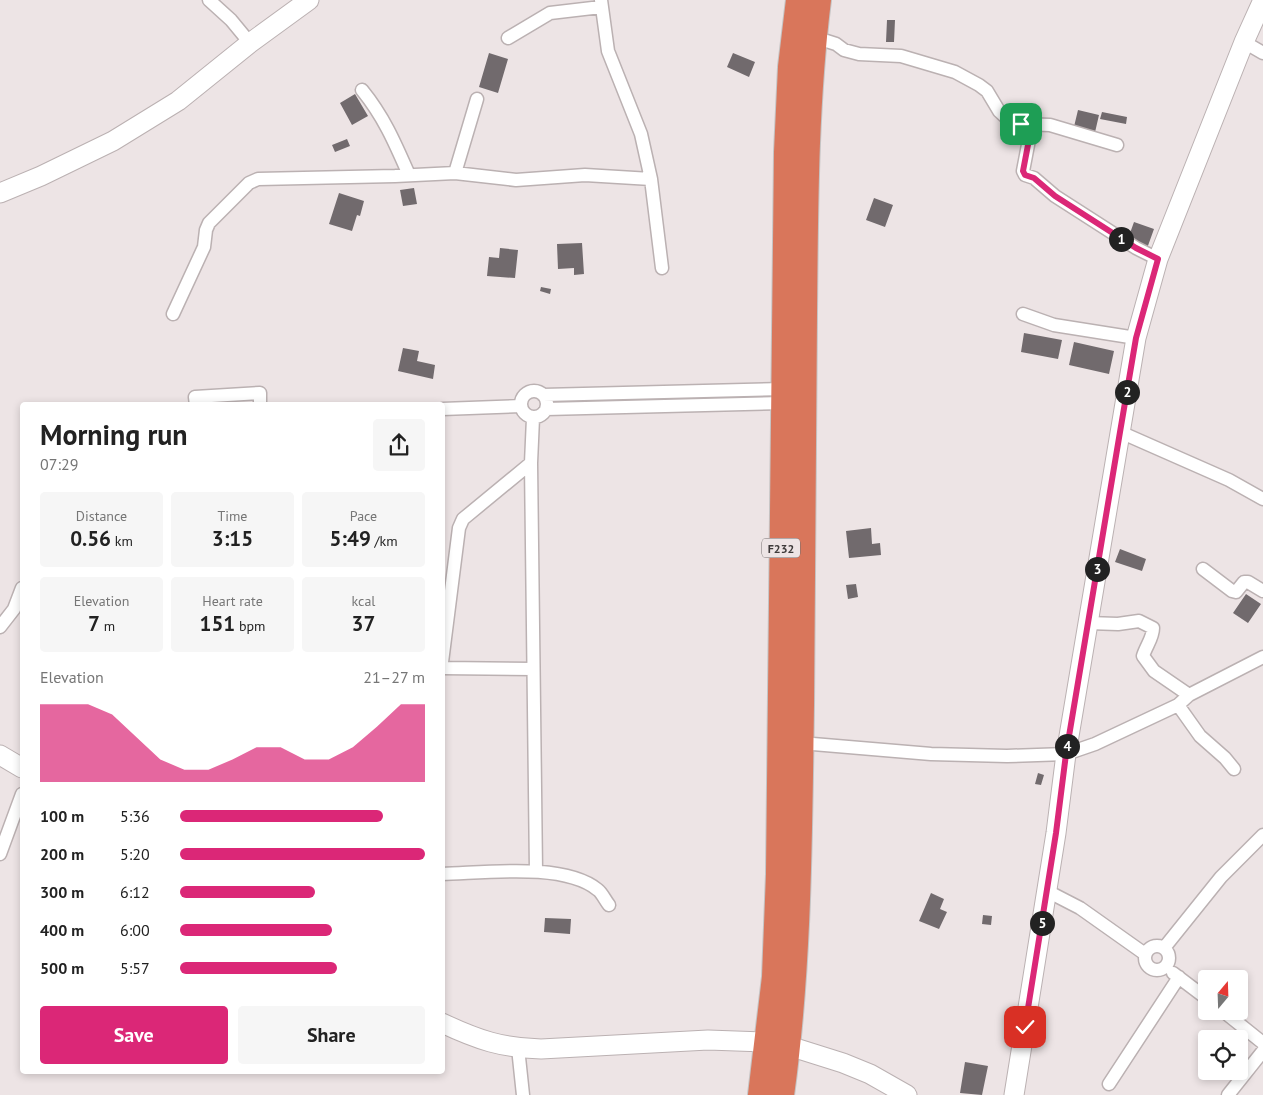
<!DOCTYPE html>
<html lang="en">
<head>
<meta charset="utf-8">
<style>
	body { margin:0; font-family:"PT Sans",sans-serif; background:#f6f6f6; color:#222; height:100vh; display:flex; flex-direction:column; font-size:19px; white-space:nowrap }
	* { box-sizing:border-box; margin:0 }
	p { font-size:16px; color:#767676 }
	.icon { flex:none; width:28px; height:28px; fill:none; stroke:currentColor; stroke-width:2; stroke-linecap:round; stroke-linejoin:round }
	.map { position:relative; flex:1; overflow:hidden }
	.side { position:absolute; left:20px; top:402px; width:425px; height:672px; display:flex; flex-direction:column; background:#fff; border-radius:5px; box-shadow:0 2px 8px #0003 }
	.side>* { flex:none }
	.needle { width:32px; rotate:19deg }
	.tools { position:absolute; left:1198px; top:970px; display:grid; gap:10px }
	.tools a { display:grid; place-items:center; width:50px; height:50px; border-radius:5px; background:#fff; box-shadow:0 2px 8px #0003; font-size:25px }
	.pin { position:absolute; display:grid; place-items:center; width:42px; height:42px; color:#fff; margin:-21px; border-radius:10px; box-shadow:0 2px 8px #0006 }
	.km { position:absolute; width:25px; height:25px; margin:-12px; border-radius:50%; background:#222; color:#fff; font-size:14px; line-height:25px; text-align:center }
	.round { display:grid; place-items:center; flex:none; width:52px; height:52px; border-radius:5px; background:#f6f6f6 }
	.headline { display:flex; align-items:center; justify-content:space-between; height:85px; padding:0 20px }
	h1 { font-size:28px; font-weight:700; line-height:38px }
	.stats { display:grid; grid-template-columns:repeat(3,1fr); gap:8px; height:85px; padding:5px 20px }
	.stats div { display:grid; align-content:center; border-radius:5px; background:#f6f6f6; text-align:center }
	.stats b { font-size:21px; font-weight:700 }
	.stats small { font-size:14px; font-weight:400 }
	.stats p { font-size:14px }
	.chart { height:140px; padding:10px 20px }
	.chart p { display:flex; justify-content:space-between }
	.chart svg { width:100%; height:90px; margin-top:5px; fill:#db2777; opacity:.7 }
	.action { display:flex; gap:10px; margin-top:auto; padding:10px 20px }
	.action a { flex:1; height:58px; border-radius:5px; background:#db2777; color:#fff; font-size:20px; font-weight:700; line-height:58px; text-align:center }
	.action a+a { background:#f6f6f6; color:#222 }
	ul { padding:0 20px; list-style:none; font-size:16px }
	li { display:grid; grid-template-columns:80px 60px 1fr; align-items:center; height:38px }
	li i { height:12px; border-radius:6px; background:#db2777 }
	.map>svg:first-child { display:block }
	.building { fill:#716a6d }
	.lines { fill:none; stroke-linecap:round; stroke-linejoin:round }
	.street-casing { stroke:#bbb1b2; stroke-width:15 }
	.secondary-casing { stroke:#bbb1b2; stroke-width:21 }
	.highway-casing { stroke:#c5c4c4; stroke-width:26 }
	.street { stroke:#fff; stroke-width:12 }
	.secondary { stroke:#fff; stroke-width:19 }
	.highway { stroke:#d9765b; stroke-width:24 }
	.route-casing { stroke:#fff; stroke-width:10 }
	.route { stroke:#db2777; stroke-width:6 }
	.labels { text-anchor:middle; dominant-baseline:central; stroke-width:5; stroke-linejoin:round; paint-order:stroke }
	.shield { fill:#ede4e5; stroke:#726d6d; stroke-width:1 }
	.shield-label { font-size:12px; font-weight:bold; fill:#3e3a3a }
</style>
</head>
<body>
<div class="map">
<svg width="1263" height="1095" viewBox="0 0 1263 1095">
	<rect width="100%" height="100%" fill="#ede4e5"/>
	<path class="building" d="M887,20H895L894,42H886Z
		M489,53L508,59L498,93L479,87Z
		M733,53L755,62L749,77L727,67Z
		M355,94L368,116L352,125L340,103Z
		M1078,110L1099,115L1093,141L1072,135Z
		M1102,112L1127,117L1126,124L1100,119Z
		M347,139L350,146L335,152L332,145Z
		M414,188L417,204L403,206L400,190Z
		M339,193L364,201L360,216L357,215L352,231L329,224Z
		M874,198L893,205L885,227L866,220Z
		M1134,222L1154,229L1145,254L1125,247Z
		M582,243L584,274L574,275V268L558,269L557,244Z
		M500,248L518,250L515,278L487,276L489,257L499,258Z
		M541,287L551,289L550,294L540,291Z
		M1024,333L1062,340L1058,359L1021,352Z
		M1074,342L1114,351L1109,374L1069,365Z
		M403,348L419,351L417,361L435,365L433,379L398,371Z
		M871,528L872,544L880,543L881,555L849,558L846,531Z
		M1120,549L1146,559L1142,571L1115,562Z
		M856,584L858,597L848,599L846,585Z
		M1246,594L1261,604L1248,623L1233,613Z
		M1038,773L1044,775L1041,785L1035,784Z
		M931,893L944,899L940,909L947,912L939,929L919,921Z
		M983,915L992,916L991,925L982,924Z
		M545,918L571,919L570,934L544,932Z
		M965,1062L988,1066L982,1095L960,1093Z"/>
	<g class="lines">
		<g class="street-casing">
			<path id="street" d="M209,0L231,20L250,43
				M601,0L608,51L641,134L651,179L662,268
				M814,37L836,44L844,50L859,54L901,56L955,72L979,85L987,91L999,111L1011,122L1021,124L1050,125L1117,145
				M508,38L550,13L601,7
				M1244,42L1263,53
				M362,90C384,117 395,143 409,175
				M1032,124L1023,171L1025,175L1034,178L1055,196L1136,248L1158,259
				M455,173L477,99
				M173,314L204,247L206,230L209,223L249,183L258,179L395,176L455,173L516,180L585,175L651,179
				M1023,314L1054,325L1136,338
				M521 404a13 13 0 1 1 26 0a13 13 0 1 1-26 0Z
				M543,395L783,389
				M196,405L195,397L260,393V405
				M442,409L521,406
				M546,409L783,403
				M533,418L531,463L536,871
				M1120,432L1229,480L1263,499
				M1203,569L1232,591L1236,592L1244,582H1248L1263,591
				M1088,623L1118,624L1139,621L1153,628C1153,638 1146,646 1143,656L1154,671L1189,695
				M0,627L14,609L22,588
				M442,662L459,528L463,519L531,463
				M442,668L533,669
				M1178,705L1200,736L1225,758L1234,769
				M801,743L931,754L1007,756L1066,754L1095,744L1178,705L1189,695L1263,657
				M0,854L22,794
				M442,874C484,873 564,862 598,890C602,893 605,900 609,905
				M1047,891L1080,908L1145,954
				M1145 958a12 12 0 1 1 24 0a12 12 0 1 1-24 0Z
				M1164,948L1221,877L1263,835
				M1173,973L1206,998
				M1223,1011L1263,1043
				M518,1048L523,1095
				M1109,1084L1179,977
				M1228,1095L1263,1051"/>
		</g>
		<g class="secondary-casing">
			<path id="secondary" d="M0,193L41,176L113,141L178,101L250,43L309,0
				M0,755L22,768
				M442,1023C478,1040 502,1048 541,1049L708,1040L767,1042
				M789,1046L843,1063L870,1074L907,1095
				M1014,1095L1056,833L1066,754L1136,338L1158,259L1244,42L1263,0"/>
		</g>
		<g class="highway-casing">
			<path id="highway" d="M760,1095L774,977L778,874L786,152L790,67L798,0
				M782,1095C800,966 800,835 802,705C803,574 804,444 805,313C806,208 806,105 819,0"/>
		</g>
		<use href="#street" class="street"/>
		<use href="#secondary" class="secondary"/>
		<use href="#highway" class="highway"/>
	</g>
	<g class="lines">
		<g class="route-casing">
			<path id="route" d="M1021,124H1032L1023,171L1025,175L1034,178L1055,196L1136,248L1158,259L1136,338L1120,432L1066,754L1056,833L1025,1027"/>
		</g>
		<use href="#route" class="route"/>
	</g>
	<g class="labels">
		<rect class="shield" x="762" y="538.5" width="38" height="19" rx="4"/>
		<g class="shield-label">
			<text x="781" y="548">F232</text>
		</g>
	</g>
</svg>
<div class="tools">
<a><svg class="needle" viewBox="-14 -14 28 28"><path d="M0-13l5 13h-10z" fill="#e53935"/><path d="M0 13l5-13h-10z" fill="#767676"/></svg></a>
<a><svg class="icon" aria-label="locate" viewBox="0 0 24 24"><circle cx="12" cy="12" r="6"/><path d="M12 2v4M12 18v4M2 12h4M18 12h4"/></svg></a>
</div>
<div class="pin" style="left:1021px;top:124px;background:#1e9e55"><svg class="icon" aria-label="arrive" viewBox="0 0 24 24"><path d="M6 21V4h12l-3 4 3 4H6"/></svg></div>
<div class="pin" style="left:1025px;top:1027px;background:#d93025"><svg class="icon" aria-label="check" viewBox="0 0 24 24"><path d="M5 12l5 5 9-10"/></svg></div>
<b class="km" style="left:1121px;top:239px">1</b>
<b class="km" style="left:1127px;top:392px">2</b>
<b class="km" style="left:1097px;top:569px">3</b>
<b class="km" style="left:1067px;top:746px">4</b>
<b class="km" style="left:1042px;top:923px">5</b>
<section class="side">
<div class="headline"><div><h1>Morning run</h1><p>07:29</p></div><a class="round"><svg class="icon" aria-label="share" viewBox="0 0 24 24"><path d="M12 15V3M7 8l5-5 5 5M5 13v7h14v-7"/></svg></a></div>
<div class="stats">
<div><p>Distance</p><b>0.56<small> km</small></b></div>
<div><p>Time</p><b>3:15</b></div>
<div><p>Pace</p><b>5:49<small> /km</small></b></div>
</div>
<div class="stats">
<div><p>Elevation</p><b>7<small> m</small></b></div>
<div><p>Heart rate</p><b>151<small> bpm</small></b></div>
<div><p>kcal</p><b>37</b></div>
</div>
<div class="chart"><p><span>Elevation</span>21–27 m</p>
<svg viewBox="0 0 160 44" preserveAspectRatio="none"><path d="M0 44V6L10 6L20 6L30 11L40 22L50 33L60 38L70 38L80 33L90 27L100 27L110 33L120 33L130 27L140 17L150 6L160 6V44z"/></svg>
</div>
<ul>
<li><b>100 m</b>5:36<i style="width:83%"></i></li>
<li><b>200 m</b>5:20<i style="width:100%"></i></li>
<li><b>300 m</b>6:12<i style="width:55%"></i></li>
<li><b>400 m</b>6:00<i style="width:62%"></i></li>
<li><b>500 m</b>5:57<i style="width:64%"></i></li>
</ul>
<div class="action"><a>Save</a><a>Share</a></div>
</section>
</div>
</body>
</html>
